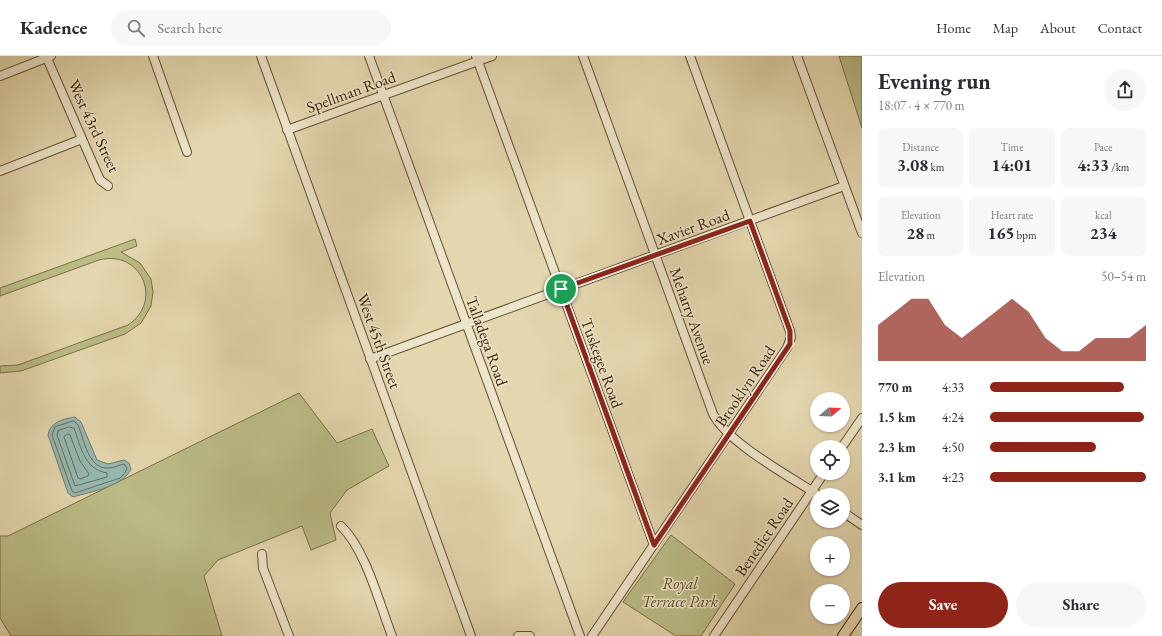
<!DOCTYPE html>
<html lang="en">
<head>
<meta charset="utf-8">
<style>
	body { margin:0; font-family:"EB Garamond",serif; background:#f7f7f7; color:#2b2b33; height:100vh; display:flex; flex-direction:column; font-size:15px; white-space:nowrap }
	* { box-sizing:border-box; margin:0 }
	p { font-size:13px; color:#7c7c81 }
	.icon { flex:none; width:22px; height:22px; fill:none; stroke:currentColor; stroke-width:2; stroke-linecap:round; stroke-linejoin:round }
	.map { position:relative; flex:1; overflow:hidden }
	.side { display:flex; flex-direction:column; background:#fff; width:300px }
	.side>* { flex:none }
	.needle { width:26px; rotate:71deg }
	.buttons { position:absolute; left:810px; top:336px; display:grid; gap:8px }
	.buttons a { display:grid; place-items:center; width:40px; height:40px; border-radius:50%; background:#fff; box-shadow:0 1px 3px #0004; font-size:20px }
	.pin { position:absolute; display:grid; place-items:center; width:34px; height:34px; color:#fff; margin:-17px; border:2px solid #fff; border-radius:50%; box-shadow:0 1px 4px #0007 }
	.round { display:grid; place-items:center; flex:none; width:42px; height:42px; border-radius:21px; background:#f7f7f7 }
	.headline { display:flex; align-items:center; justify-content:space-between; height:68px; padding:0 16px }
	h1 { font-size:22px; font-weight:700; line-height:30px }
	.figures { display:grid; grid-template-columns:repeat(3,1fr); gap:6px; height:68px; padding:4px 16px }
	.figures div { display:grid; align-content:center; border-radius:8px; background:#f7f7f7; text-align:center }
	.figures b { font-size:17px; font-weight:700 }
	.figures small { font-size:11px; font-weight:400 }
	.figures p { font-size:11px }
	.chart { height:112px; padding:8px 16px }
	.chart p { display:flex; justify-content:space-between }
	.chart svg { width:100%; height:72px; margin-top:4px; fill:#8f2418; opacity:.7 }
	.button { display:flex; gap:8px; margin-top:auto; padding:8px 16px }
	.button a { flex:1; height:46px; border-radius:24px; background:#8f2418; color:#fff; font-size:16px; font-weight:700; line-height:46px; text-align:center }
	.button a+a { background:#f7f7f7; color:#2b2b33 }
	ul { padding:0 16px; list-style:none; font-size:13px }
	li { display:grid; grid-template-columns:64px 48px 1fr; align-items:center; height:30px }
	li i { height:10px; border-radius:5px; background:#8f2418 }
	header { display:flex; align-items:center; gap:24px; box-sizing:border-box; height:56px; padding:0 20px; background:#fff; border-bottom:1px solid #e1e1e2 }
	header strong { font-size:19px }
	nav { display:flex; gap:22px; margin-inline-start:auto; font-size:14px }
	.search { width:280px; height:36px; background:#f7f7f7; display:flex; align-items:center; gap:10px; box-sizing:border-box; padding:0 14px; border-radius:22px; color:#7c7c81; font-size:15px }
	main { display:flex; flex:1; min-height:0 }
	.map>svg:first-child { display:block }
	.green { fill:#bbbc86; stroke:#7c6f45 }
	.water { fill:#96b8b1; stroke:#727c6c }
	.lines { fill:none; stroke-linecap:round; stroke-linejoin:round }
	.shore { stroke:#696d5a; stroke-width:1 }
	.minor-casing { stroke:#664f2f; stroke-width:10 }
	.major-casing { stroke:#3c2204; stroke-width:12 }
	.minor { stroke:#ede5cb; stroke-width:8 }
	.major { stroke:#e4d7af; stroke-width:10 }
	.route-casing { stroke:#fff; stroke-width:8 }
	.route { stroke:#8f2418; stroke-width:5 }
	.labels { text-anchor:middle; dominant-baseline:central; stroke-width:3; stroke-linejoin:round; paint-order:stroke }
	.street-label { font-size:16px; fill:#3c2204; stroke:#ede5cb }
	.park-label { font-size:16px; font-style:italic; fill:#5c4824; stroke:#ede5cb }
</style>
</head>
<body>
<header>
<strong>Kadence</strong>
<div class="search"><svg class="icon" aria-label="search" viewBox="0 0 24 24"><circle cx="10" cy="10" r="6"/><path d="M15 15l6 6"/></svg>Search here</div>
<nav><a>Home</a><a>Map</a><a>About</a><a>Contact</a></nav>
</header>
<main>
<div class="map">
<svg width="862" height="580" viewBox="0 0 862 580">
	<rect width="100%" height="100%" fill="#e4d7af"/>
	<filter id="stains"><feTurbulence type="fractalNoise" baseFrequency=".005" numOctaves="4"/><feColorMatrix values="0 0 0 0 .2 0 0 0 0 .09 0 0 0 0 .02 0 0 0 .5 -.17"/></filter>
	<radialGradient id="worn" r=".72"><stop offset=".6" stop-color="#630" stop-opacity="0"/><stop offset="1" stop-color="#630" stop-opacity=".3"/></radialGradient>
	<path class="green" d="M839,0H862V72Z
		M135,183L137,190L121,196L140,207L151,223L153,236L151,250L141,267L125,278L21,315L0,317V310L18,309L128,269C164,245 141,193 99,204L0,240V232Z
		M299,337L337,387L372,373L389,410L347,434L330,457L336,484L311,494L302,470L218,504L204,520L222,580H11L0,562V480H8Z
		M671,479L735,528L701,580H676L623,546Z"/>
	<path class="water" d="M75,361L81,366L97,404L108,408L124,404L129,407L131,413C124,430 90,436 73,441L68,437L48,379C50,366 63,363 75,361Z"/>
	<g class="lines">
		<path class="shore" d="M74,365L78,369C84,383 88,414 109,412C114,412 119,409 124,408L127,412L125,417L120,422L75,437L72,435L52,379L55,371Z
			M69,371L74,372C81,391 84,413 107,417V421L75,430L57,379L58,375Z
			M68,378L70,379L80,405L89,418L88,420L80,423L78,422L64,381Z"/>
		<g class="minor-casing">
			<path id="minor" d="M46,0L100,124L108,130
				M153,0L187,96
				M261,0L471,580
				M369,0L580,580
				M476,0L654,489
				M583,0L713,358C728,387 789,420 818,439
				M797,0L862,177
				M0,20L51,0
				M287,74L492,0
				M0,115L82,83
				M370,303L844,130
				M842,391L862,362
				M843,456L862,469
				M341,470C366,494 379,547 392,580
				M262,498L263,512L289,580
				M518,580H530
				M592,580L787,292L791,281L790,275L690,0
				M714,580L824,417"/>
		</g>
		<g class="major-casing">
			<path id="major" d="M843,580L862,552"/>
		</g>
		<use href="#minor" class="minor"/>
		<use href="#major" class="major"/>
	</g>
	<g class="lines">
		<g class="route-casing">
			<path id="route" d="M750,165L790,275V288L654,489L561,233Z"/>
		</g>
		<use href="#route" class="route"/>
	</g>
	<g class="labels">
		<g class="street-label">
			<text transform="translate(351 36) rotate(-20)">Spellman Road</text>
			<text transform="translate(94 70) rotate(65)">West 43rd Street</text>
			<text transform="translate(693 171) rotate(-20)">Xavier Road</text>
			<text transform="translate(692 260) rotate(70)">Meharry Avenue</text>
			<text transform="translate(379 285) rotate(70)">West 45th Street</text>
			<text transform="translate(487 285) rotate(70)">Talladega Road</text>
			<text transform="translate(602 307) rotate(70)">Tuskegee Road</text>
			<text transform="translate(745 330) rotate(-56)">Brooklyn Road</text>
			<text transform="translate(764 481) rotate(-56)">Benedict Road</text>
		</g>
		<g class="park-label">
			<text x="680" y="527">Royal<tspan x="680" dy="18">Terrace Park</tspan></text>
		</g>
	</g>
	<rect width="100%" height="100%" filter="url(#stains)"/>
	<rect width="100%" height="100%" fill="url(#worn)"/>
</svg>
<div class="buttons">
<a><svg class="needle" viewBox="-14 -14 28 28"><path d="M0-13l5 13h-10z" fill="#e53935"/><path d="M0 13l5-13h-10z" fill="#7c7c81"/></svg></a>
<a><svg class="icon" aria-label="locate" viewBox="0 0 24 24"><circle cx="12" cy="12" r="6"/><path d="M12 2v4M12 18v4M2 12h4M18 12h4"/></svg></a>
<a><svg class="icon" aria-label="layers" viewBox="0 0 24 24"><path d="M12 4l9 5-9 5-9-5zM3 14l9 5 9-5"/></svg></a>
<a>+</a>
<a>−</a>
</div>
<div class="pin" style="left:561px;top:233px;background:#1e9e55"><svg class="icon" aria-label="arrive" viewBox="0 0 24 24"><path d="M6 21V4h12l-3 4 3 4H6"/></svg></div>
</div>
<section class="side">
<div class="headline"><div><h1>Evening run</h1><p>18:07 · 4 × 770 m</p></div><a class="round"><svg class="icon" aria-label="share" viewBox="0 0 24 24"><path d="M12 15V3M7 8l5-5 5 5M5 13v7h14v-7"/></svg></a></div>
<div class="figures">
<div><p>Distance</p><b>3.08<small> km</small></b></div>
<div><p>Time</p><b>14:01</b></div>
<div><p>Pace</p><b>4:33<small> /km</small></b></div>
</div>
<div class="figures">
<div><p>Elevation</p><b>28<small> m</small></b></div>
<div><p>Heart rate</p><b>165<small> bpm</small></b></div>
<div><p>kcal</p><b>234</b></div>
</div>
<div class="chart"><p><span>Elevation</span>50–54 m</p>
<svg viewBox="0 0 160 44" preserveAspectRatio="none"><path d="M0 44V22L10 14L20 6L30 6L40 22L50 30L60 22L70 14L80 6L90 14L100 30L110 38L120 38L130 30L140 30L150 30L160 22V44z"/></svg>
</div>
<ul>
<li><b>770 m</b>4:33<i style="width:86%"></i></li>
<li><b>1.5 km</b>4:24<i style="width:99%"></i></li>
<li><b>2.3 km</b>4:50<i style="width:68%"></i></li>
<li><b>3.1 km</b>4:23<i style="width:100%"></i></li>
</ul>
<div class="button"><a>Save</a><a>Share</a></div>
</section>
</main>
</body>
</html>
